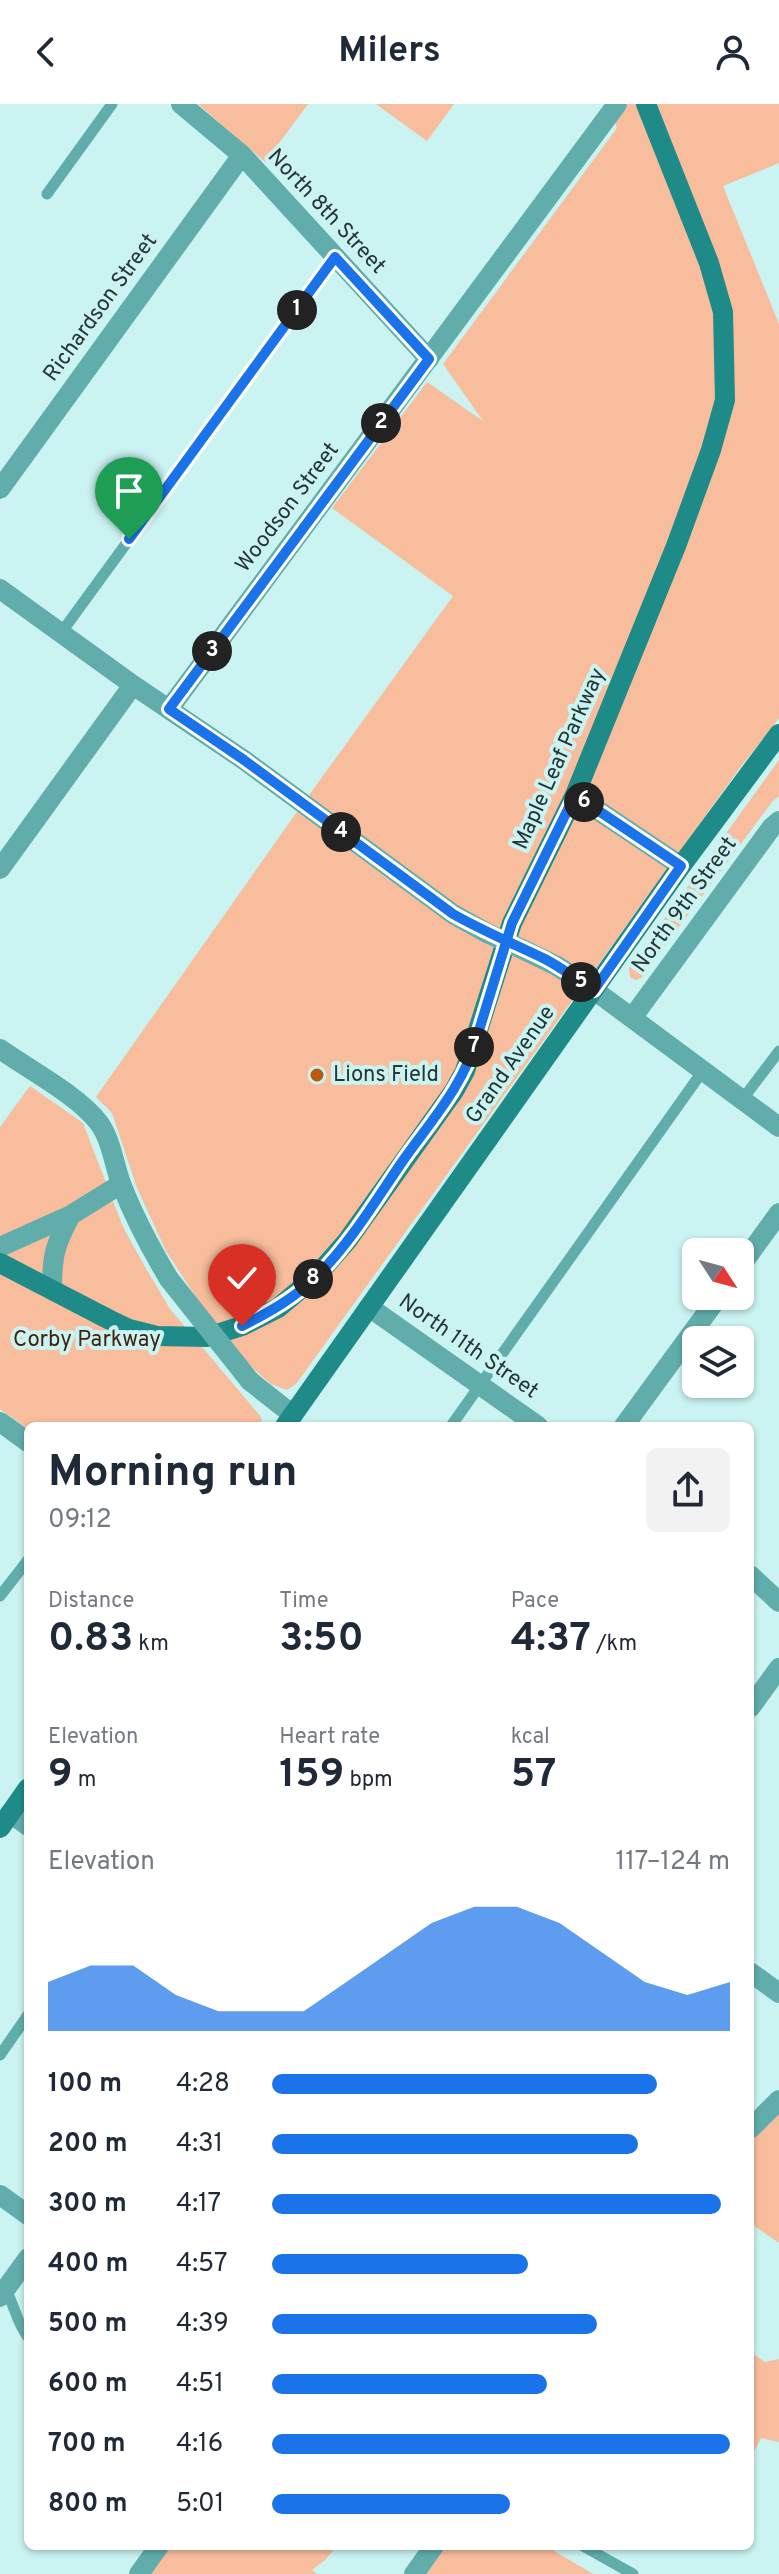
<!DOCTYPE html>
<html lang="en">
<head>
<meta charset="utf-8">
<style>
	body { margin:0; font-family:Overpass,sans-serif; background:#f2f2f3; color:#1f2937; height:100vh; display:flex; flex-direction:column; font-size:30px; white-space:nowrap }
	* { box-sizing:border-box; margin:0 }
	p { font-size:26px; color:#747a83 }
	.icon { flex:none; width:44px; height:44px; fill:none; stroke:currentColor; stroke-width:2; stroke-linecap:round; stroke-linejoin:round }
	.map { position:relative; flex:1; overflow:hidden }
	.side { position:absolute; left:24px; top:1318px; width:730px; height:1128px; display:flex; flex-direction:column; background:#fff; border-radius:12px; box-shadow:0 2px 6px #0004 }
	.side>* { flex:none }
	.needle { width:52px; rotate:126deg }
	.fabs { position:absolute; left:682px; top:1134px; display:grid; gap:16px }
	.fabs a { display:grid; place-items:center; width:72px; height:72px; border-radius:12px; background:#fff; box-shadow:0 2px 6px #0004; font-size:40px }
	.pin { position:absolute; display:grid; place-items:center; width:68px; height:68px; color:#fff; margin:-82px -34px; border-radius:50% 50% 50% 0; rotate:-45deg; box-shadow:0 0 8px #0007 }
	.pin .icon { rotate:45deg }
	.km { position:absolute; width:40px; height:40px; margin:-20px; border-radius:50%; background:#222; color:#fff; font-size:22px; line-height:40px; text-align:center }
	.round { display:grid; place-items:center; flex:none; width:84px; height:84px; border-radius:12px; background:#f2f2f3 }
	.overview { display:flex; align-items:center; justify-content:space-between; height:136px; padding:0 24px }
	h1 { font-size:44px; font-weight:700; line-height:60px }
	.stats { display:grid; grid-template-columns:repeat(3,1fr); gap:12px; height:136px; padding:8px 24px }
	.stats div { display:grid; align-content:center }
	.stats b { font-size:40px; font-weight:700 }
	.stats small { font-size:22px; font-weight:400 }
	.stats p { font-size:22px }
	.chart { height:224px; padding:16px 24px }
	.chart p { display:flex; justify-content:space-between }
	.chart svg { width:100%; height:144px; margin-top:8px; fill:#1a73e8; opacity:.7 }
	ul { padding:0 24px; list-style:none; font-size:26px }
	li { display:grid; grid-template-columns:128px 96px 1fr; align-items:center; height:60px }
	li i { height:20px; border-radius:10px; background:#1a73e8 }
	header { display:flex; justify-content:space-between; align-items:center; height:104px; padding:0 24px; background:#fff; font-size:36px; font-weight:700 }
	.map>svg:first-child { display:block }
	.green { fill:#f7bd9c }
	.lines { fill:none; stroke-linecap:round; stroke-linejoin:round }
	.lane { stroke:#61adab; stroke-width:11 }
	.street { stroke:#61adab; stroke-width:20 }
	.secondary { stroke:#1f8b89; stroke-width:20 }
	.street-bridge { stroke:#61adab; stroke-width:20 }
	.route-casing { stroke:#fff; stroke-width:16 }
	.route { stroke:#1a73e8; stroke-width:10 }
	.poi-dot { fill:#b95b0d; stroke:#caf3f1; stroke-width:3 }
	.labels { text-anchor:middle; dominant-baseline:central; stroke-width:8; stroke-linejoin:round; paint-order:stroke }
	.street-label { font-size:22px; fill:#263636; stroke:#caf3f1 }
	.poi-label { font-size:22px; fill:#263636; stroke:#caf3f1; text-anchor:start }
	.park-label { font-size:22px; fill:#40220e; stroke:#caf3f1 }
</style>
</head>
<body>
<header><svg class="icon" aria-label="back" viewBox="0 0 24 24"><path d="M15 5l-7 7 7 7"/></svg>Milers<svg class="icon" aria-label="person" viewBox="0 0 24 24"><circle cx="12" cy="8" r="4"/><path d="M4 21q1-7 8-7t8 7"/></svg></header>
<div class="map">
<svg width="779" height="2470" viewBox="0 0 779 2470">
	<rect width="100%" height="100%" fill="#caf3f1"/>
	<path class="green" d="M198,0H308L265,58Z
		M376,0H454L427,37Z
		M608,0H779V59L723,82L779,220V614L739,665L296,1280L287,1286L271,1280L257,1268L240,1251L203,1204L166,1147L137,1084L112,1009L96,993L294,712L453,492L332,404L427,278L483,317L443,260L617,24Z
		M779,656V692L772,698L641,874L635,876L630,873L629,864Z
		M30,982L83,1019L123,1123L145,1163L170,1205L261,1313L263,1322H28V1325L0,1305V1023Z
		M779,2008V2139L750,2119V2031L769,2021Z
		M750,2248L765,2258L779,2255V2338L761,2334L750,2355Z
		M170,2442H337L325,2456L312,2466L317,2470H150Z
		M446,2442H546L593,2470H425Z"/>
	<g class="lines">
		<path class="lane" d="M47,90L112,0
			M61,529L335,153
			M742,996L779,947
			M451,1322L702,968
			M0,1492L28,1456
			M0,1951L28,1911
			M5,2185C15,2201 16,2218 28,2233
			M583,2442L633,2470"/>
		<path class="street" d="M181,0L242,51L429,255
			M0,385L242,51
			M0,485L133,581L244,656L453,810L487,829
			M169,605L617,0
			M575,691L681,762
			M0,765L133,581
			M522,845L557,862L594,886L779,1023
			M632,914L772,723L779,717
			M0,945C28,965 79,992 99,1019C112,1037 114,1062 122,1082C135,1115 151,1145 169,1175
			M0,1143L71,1111L121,1080
			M740,1163L779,1109
			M52,1184C52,1152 55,1140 71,1111
			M369,1203L538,1322
			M250,1277L293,1311
			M0,1318L28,1338
			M624,1322L719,1192
			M750,1471L779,1498
			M750,1604L779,1564
			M10,1709L28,1722
			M750,1868L779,1889
			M750,2025L779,1996
			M0,2091L28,2111
			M0,2193L28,2154
			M139,2470L159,2442
			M414,2470L434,2442"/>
		<path class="secondary" d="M0,1159L110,1216L129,1225L157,1232L207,1233L242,1222L278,1204L317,1171L347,1137L454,987L465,967L512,819L575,691L676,442L711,346L725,296L723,208L709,159L646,0
			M285,1322L681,762L779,630
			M0,1724L28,1684"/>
		<path class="street-bridge" d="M487,829L522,845
			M169,1175L250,1277"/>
	</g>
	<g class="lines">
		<g class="route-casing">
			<path id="route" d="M129,435L335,153L429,255L169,605L244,656L453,810C483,827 514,840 545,855C562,864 578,876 594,886L681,762L575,691L512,819L477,933C464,981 431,1017 402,1058C376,1096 351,1138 318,1171C296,1193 270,1208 242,1222"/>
		</g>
		<use href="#route" class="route"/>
	</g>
	<circle class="poi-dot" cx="317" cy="971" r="8"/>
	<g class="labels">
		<g class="street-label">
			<text transform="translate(326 108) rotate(47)">North 8th Street</text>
			<text transform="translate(101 204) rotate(-54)">Richardson Street</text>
			<text transform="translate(288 404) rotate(-53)">Woodson Street</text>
			<text transform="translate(560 655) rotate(-66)">Maple Leaf Parkway</text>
			<text transform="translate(685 801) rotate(-54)">North 9th Street</text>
			<text transform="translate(511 961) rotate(-55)">Grand Avenue</text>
			<text transform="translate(468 1243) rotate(35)">North 11th Street</text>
		</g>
		<g class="poi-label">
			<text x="333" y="971">Lions Field</text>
		</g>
		<g class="park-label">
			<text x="87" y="1236">Corby Parkway</text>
		</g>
	</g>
</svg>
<div class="fabs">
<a><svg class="needle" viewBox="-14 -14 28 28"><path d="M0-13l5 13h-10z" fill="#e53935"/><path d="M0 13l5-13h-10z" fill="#747a83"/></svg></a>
<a><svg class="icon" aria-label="layers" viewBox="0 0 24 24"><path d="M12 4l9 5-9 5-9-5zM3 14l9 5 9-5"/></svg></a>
</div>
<div class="pin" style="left:129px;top:435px;background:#1e9e55"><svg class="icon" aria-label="arrive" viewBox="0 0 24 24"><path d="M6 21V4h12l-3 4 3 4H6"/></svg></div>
<div class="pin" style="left:242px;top:1222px;background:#d93025"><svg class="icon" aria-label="check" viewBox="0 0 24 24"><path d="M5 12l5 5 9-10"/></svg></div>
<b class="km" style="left:297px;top:206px">1</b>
<b class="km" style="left:381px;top:319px">2</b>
<b class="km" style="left:212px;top:547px">3</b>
<b class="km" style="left:341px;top:728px">4</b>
<b class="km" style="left:581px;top:878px">5</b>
<b class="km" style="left:584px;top:698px">6</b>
<b class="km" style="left:474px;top:943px">7</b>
<b class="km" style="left:313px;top:1175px">8</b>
<section class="side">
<div class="overview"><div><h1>Morning run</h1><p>09:12</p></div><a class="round"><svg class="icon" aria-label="share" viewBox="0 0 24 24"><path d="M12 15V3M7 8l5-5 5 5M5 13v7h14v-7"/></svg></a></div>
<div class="stats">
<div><p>Distance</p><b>0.83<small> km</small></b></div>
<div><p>Time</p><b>3:50</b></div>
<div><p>Pace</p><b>4:37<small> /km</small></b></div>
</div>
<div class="stats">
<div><p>Elevation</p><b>9<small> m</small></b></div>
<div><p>Heart rate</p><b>159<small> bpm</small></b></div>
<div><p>kcal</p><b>57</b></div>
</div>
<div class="chart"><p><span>Elevation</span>117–124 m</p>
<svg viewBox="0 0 160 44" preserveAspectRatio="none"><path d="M0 44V29L10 24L20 24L30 33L40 38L50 38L60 38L70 29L80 20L90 11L100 6L110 6L120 11L130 20L140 29L150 33L160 29V44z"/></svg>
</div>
<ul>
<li><b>100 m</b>4:28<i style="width:84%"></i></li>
<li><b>200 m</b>4:31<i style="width:80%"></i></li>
<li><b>300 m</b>4:17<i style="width:98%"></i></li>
<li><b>400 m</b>4:57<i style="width:56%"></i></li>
<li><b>500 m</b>4:39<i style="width:71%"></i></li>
<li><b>600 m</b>4:51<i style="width:60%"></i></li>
<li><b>700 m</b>4:16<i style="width:100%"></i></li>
<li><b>800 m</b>5:01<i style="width:52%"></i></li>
</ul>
</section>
</div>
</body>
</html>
